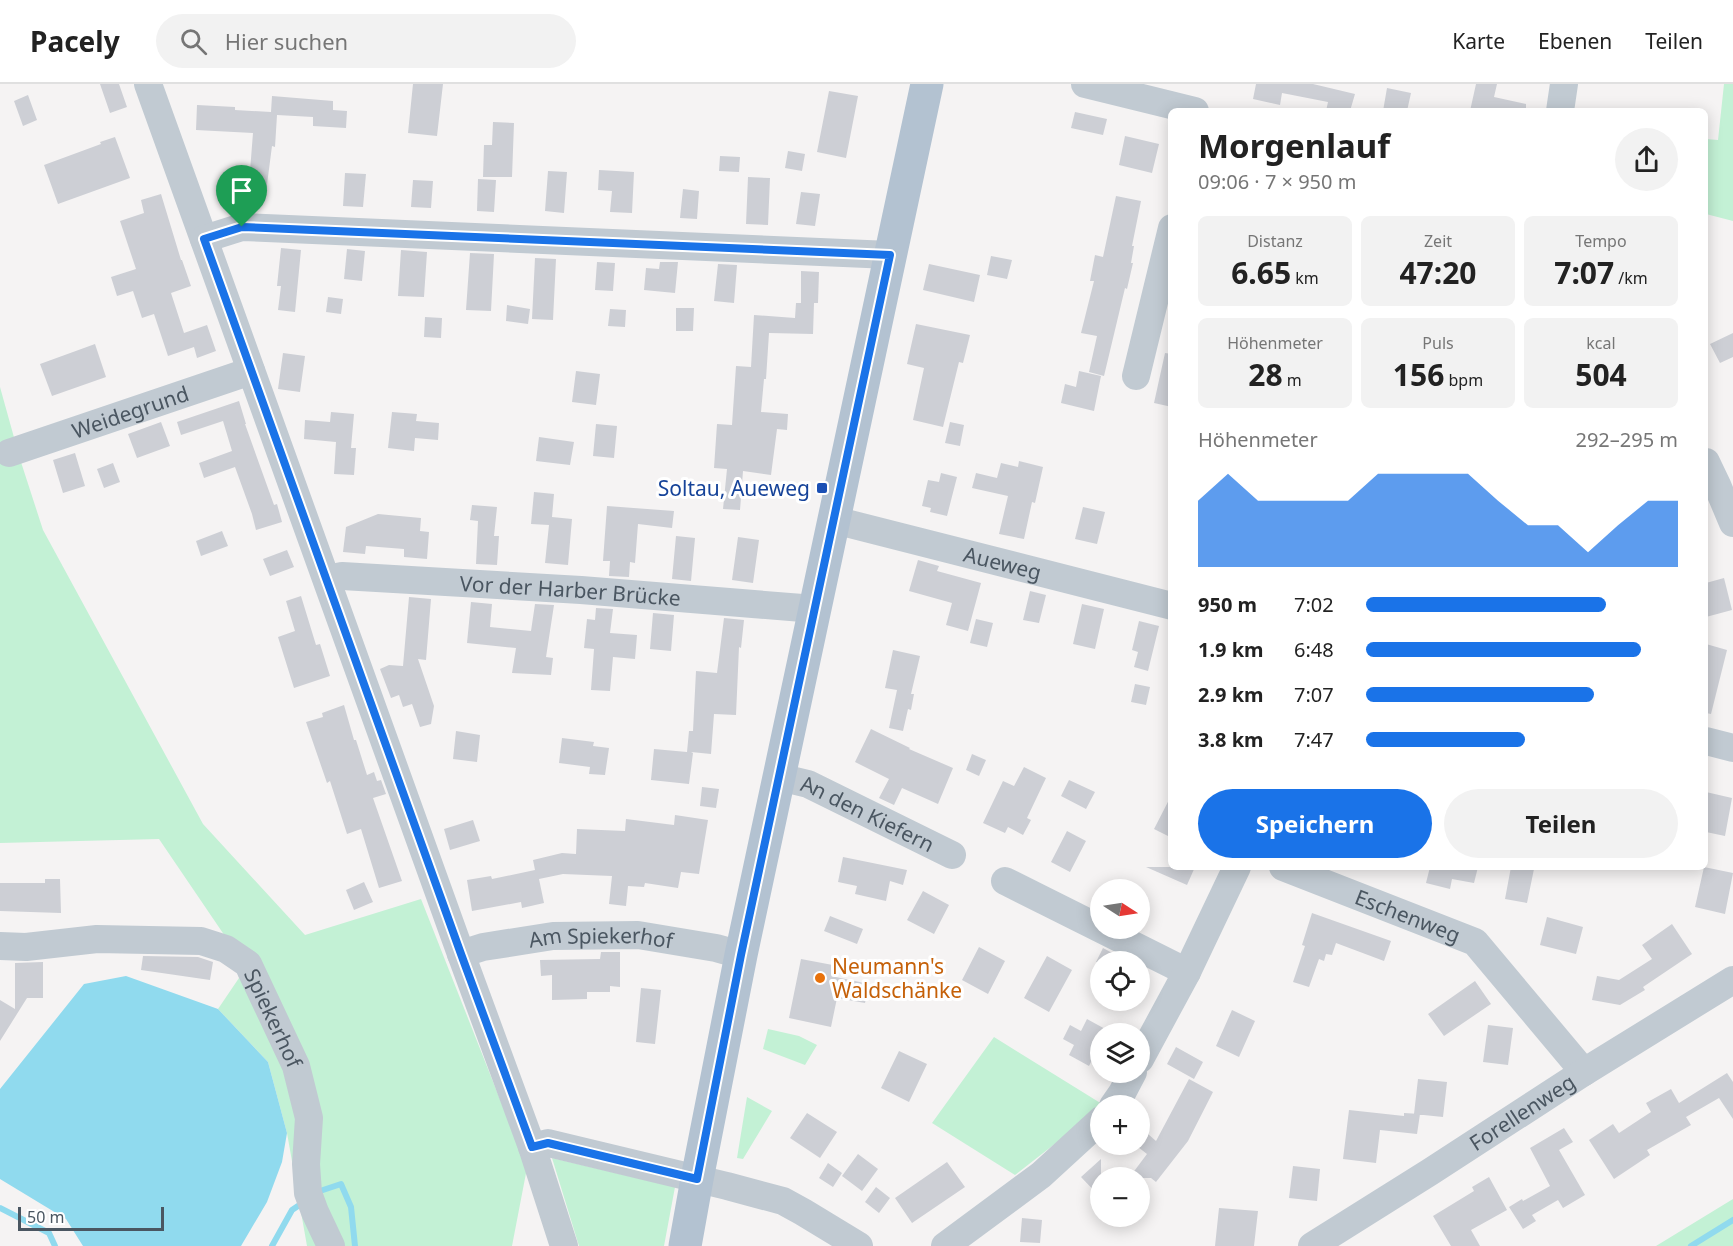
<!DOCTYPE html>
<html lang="de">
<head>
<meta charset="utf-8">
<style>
	body { margin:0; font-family:"Noto Sans",sans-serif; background:#f2f2f2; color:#222; height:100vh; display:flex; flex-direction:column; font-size:22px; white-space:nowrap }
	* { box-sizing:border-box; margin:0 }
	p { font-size:20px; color:#767676 }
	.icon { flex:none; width:33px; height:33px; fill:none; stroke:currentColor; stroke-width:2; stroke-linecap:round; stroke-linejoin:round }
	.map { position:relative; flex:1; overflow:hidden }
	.side { position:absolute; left:1168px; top:24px; width:540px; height:762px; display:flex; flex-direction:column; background:#fff; border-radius:9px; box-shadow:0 3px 15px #0003 }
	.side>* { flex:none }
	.needle { width:39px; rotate:102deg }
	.fabs { position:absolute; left:1090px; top:795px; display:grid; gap:12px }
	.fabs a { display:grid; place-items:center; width:60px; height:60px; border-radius:50%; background:#fff; box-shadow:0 3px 15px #0003; font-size:30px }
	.scale { position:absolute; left:18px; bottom:15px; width:146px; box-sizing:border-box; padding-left:6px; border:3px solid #4a5661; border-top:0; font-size:16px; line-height:21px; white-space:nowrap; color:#4a5661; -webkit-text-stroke:4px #fff; paint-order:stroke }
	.pin { position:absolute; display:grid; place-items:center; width:51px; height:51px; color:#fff; margin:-62px -26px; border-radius:50% 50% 50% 0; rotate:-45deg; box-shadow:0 0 6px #0007 }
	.pin .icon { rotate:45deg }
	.round { display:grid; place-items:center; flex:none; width:63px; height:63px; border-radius:32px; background:#f2f2f2 }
	.summary { display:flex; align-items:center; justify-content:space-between; height:102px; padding:0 30px }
	h1 { font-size:33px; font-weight:700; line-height:45px }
	.metrics { display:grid; grid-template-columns:repeat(3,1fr); gap:9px; height:102px; padding:6px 30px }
	.metrics div { display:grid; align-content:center; border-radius:9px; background:#f2f2f2; text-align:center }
	.metrics b { font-size:30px; font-weight:700 }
	.metrics small { font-size:16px; font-weight:400 }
	.metrics p { font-size:16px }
	.chart { height:168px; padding:12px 30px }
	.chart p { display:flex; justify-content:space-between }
	.chart svg { width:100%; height:108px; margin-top:6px; fill:#1a73e8; opacity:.7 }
	.cta { display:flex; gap:12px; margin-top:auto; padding:12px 30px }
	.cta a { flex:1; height:69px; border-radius:36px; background:#1a73e8; color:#fff; font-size:24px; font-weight:700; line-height:69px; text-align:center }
	.cta a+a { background:#f2f2f2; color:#222 }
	ul { padding:0 30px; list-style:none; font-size:20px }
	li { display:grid; grid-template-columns:96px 72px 1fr; align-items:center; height:45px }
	li i { height:15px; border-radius:8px; background:#1a73e8 }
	header { display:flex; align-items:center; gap:36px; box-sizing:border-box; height:84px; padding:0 30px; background:#fff; border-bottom:2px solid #e0e0e0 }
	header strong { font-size:28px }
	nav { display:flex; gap:33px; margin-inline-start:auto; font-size:21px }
	.search { width:420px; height:54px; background:#f2f2f2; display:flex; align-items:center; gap:15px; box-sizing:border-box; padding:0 21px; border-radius:33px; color:#767676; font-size:22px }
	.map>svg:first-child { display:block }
	.green { fill:#c3f1d5 }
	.water { fill:#90daee }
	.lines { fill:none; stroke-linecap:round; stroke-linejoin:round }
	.stream { stroke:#90daee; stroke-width:6 }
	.building { fill:#cdcfd5 }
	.minor { stroke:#c1cad2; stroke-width:28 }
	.major { stroke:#b3c2d1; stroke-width:33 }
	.route-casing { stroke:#fff; stroke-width:12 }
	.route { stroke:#1a73e8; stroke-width:8 }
	.transit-dot { fill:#1a4fb4; stroke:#fff; stroke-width:2 }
	.food-dot { fill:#e8710a; stroke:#fff; stroke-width:2 }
	.labels { text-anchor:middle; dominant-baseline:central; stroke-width:6; stroke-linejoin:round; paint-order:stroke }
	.street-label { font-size:21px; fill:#4a5661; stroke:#fff }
	.transit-label { font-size:21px; fill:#164399; stroke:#fff; text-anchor:end }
	.food-label { font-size:21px; fill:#c56008; stroke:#fff; text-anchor:start }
</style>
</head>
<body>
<header>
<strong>Pacely</strong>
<div class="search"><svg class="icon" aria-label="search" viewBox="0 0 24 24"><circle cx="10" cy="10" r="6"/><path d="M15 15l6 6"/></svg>Hier suchen</div>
<nav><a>Karte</a><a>Ebenen</a><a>Teilen</a></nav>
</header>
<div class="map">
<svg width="1733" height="1162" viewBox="0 0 1733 1162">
	<rect width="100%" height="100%" fill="#f5f3f3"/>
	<path class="green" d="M1724,0H1733V137L1706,130V55L1718,56Z
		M0,303L20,375L43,446L203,740L305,851L421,815L527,1084L512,1162H307L287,1049L268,978L218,925L239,894L231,861L159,755L0,759Z
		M768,945L799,952L817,961L805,981L763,965Z
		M994,953L1102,1020L1093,1030L1015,1091L932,1039Z
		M747,1013L772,1027L743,1075L737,1074Z
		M552,1074L675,1103L664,1162H579Z
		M1733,1115V1162H1656Z"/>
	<path class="water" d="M126,892L218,925L268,978L287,1049L282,1078L267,1118L241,1162H83L66,1135L0,1095V1005L84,900Z"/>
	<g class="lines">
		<path class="stream" d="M315,1110L320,1107L341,1100L351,1123L355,1162
			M0,1124L49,1149L55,1162
			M272,1162L292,1126L304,1118
			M1691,1162L1733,1136"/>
	</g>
	<path class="building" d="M100,0H119L127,23L110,29Z
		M413,0H443L437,52L408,49Z
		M1256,0H1313L1355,10L1350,27H1326L1328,18L1282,9L1280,21L1253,15Z
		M1476,0H1497L1494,13L1526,20V27H1470Z
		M1387,4L1411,9L1407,27H1383Z
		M829,7L858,12L846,74L817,68Z
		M28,11L37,36L23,42L14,17Z
		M272,12L333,17V26L347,27L346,44L313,42V33L277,31L275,63L272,62L265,116L229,111L233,84L250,87L253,49L196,46L197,21L235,23V26L271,28Z
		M1075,28L1107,35L1103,51L1071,44Z
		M493,38L514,39L512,93H483L484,61H492Z
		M1125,52L1159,60L1152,89L1119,81Z
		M115,53L130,94L58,120L44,81L101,60L100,58Z
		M788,67L805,70L802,87L785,84Z
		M720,72L740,73L739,88L719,87Z
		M599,86L634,88L632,129L610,128L612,107L598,106Z
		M548,87L567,88L564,129L545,127Z
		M345,89L366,90L363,123L343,122Z
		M748,93L770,94L768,141L746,140Z
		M478,95L496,96L494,128L477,127Z
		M413,96L433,97L431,124L411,123Z
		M683,105L699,107L697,135L680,134Z
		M801,108L820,110L815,142L796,140Z
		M161,110L181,176H182L191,202L171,209L184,249L207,241L216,267L197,274L194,263L168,272L154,230L142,234L133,207L117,212L111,193L136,185L120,137L144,129L141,116Z
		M1116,112L1141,117L1132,162H1134L1131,179H1133L1127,205L1125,204L1104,292L1089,288L1097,252L1081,249L1094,197H1090L1095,171L1103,173Z
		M281,164L301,166L295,228L278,226L281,202H277Z
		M347,165L365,167L362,197L344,195Z
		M401,166L427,168L424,213L398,212Z
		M470,169L494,170L491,227L466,226Z
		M991,172L1012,176L1007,195L987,191Z
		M535,174L556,175L553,236L532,235Z
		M597,178L615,179L613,207L595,206Z
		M660,178H678L675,209L644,206L646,184L659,185Z
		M718,180L737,181L734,219L714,217Z
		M929,180L980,191L974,218L923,206Z
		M801,187L819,188L818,219H814L813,250L769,249L766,295H764L761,328L788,330L787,346L777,345L771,391L743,387L740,426L723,425L727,385L714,384L717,340L732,341L736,282L751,283L754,231L795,234L796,219H801Z
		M328,213L343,215L341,230L326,228Z
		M507,221L530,225L528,240L506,237Z
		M676,224H694L693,247H676Z
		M610,225L626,226L625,243L608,242Z
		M425,233L442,234L441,254L424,253Z
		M916,240L970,251L963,279L959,278L943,343L913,336L924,284L907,280Z
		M1733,249V273L1720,279L1710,260Z
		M95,260L106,293L52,312L40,280Z
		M283,269L305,272L300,308L278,305Z
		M1165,269L1172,270V323L1154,319Z
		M576,287L600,290L596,321L572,318Z
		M1079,287L1101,292L1094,327L1061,319L1065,300L1076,303Z
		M239,317L246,340H245L274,421L277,420L282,438L256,446L252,430L235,383L204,394L199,379L232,367L223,337L181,351L177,338Z
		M331,328L354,330L351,364H356L354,391L334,390L336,358L304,355L305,336L330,338Z
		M392,328L417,330L416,337L439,339L438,356L415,354L414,367L388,364Z
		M161,338L170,362L137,374L128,350Z
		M950,338L964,341L960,362L945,359Z
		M596,340L617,342L614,374L593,372Z
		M539,353L574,358L570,381L536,377Z
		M75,369L85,402L63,409L53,376Z
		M1019,377L1043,383L1035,419L1032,418L1024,455L999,450L1008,412L972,404L976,389L997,394L1001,379L1018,383Z
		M113,379L120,398L104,404L97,385Z
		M941,389L957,393L947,432L930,428L931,424L922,422L928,396L939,398Z
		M534,408L554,410L552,433L572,435L568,481L545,479L549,441L531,440Z
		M472,421L497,423L494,452H499L497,481L476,480L478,437L470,436Z
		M607,422L674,427L672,444L638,440L635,479L630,478L629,493L609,492L610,477H603Z
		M1083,423L1105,428L1097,460L1075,455Z
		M378,430L421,434L420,447L429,448L427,475L404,473V465L366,462L365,470L343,468L346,443Z
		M222,447L228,462L201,472L196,457Z
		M676,452L695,454L691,497L672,495Z
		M738,453L759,456L753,499L732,496Z
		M287,466L294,483L270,492L263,475Z
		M918,476L939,482L937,487L981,499L968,547L946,541L952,519L909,507Z
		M1724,494L1732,526L1706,533V499Z
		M1030,507L1046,511L1039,539L1023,536Z
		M301,512L316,561L320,560L330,592L294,604L278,553L295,547L286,517Z
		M409,513L431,515L426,576L418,575L434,622L431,640L420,643L412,620L403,623L399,611L391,614L380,585L389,581L403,582Z
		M471,518L492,520L490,543L531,547L535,520L554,521L546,573L553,574L551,591L512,589L516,564L467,559Z
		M1082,520L1104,525L1095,565L1073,560Z
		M596,524L613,525L610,549L637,551L635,575L613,573L610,607L591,606L594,565L584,564L587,535L595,536Z
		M653,529L674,531L671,567L650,565Z
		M724,534L744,536L741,564L739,563L736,631L714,630L711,670L691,668L693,669L689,700L651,696L654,665L687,668L689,647H693L696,587L717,589Z
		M976,535L993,539L987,563L970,559Z
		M1139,537L1159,542L1148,587L1134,583L1138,568L1132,566Z
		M1706,560L1727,566L1711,630L1706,629Z
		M893,566L920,572L911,610H914L911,626L908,625L903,647L889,644L897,606L885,604Z
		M1135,600L1150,603L1146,621L1131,618Z
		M344,621L354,656H356L367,691L374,688L377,697L381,696L386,710L373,714L402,797L379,804L361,745L347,750L330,697L327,699L306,638L323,633L322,629Z
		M871,645L910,664L909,665L953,684L938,720L902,704L894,721L879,714L889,695L855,678Z
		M456,647L480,651L477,678L453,675Z
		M562,654L594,658L593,662L609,664L605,691L589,690L590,683L559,679Z
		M972,670L986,676L979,692L966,686Z
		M1024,683L1046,694L1027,734L1031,736L1023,751L1008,743L1005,749L983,739L1003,697L1014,702Z
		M1069,696L1095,708L1086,725L1061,712Z
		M702,703L719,705L716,724L700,722Z
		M1706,708L1732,714L1725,752L1706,748Z
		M1172,710V754L1154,745Z
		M675,731L708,736L699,790L681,788L678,804L645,799L644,803L628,802L626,822L609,820L612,792L563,790L539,795L544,819L522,824L521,818L472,827L467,796L491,792L492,795L535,786L533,776L562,769L576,770L577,745L625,747L626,735L674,741Z
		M473,736L480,757L450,766L444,745Z
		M1067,747L1086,757L1070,788L1051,778Z
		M843,773L907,786L903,801L890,797L886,817L855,810L857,802L838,798Z
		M1146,783H1195L1187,801Z
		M1430,783H1478L1474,799L1452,795L1450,805L1426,799Z
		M1511,783L1534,785L1527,819L1505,815Z
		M1704,783L1733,789L1725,830L1695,823Z
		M45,795H60L61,829L0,827V799H45Z
		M364,798L373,818L354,826L346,806Z
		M923,807L949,821L934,850L907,836Z
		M1312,829L1391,857L1384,877L1336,859L1332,871L1326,870L1324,877L1319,875L1309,903L1293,898L1305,862L1302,861Z
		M830,832L863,845L857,860L824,847Z
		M1547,833L1583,843L1576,870L1540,861Z
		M1672,840L1692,870L1643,903L1645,906L1620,921L1592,916L1597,892L1619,896L1652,875L1642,861Z
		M979,863L1005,877L988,910L962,896Z
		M1103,864L1129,878H1096Z
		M601,868H620V903L610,902V908H587V915L552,916V891L541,892L540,876L600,875Z
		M143,872L198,873L213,878L210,896L141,886Z
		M1047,872L1072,886L1049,928L1024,914Z
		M801,875L838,882L836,893L869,900L865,919L837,914L831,943L789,934Z
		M43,878V914H27L0,957V916L15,925V879Z
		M1475,897L1491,920L1444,952L1428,930Z
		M641,904L661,906L655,960L636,958Z
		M1232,926L1255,937L1239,973L1216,962Z
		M1087,935L1107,946L1105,950H1101V958L1089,982L1069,971L1074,961L1063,955L1070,941L1081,947Z
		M1488,941L1513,944L1508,981L1483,978Z
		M1176,963L1203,978L1194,995L1167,980Z
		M899,967L927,980L909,1018L881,1004Z
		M1727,989L1733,998V1035L1719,1014L1686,1033L1691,1041L1647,1066L1650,1071L1614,1095L1589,1056L1613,1040L1619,1049L1651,1028L1646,1019L1671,1005L1679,1019Z
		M1189,995L1213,1008L1188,1057L1156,1098L1151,1094H1129L1147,1070L1138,1063L1148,1050L1156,1057Z
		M1418,995L1447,998L1443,1033L1414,1030Z
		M1349,1026L1404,1032V1029L1420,1030L1417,1050L1380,1046L1376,1079L1343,1075Z
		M807,1029L837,1048L820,1074L790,1054Z
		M1564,1044L1573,1058L1559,1066L1585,1111L1563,1124L1558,1116L1532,1131L1536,1137L1523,1145L1509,1123L1522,1115L1523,1117L1550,1102L1530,1064Z
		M858,1070L878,1085L862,1107L842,1092Z
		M1101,1075V1114L1081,1093Z
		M947,1078L965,1103L912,1139L895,1114Z
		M828,1079L842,1089L833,1103L819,1094Z
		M1293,1082L1320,1085L1317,1117L1289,1114Z
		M1489,1093L1507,1126L1471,1146L1480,1162H1451L1433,1132L1474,1107L1472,1103Z
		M876,1103L890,1114L879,1129L865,1118Z
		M1219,1124L1258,1127L1254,1162H1215Z
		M1022,1134L1042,1136L1040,1159L1020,1158Z"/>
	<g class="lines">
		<g class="minor">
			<path d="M148,0L461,870L532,1063L548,1059L727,1102L783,1117L803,1128L859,1162"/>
			<path d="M1085,0L1195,27"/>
			<path d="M1560,27L1564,0"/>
			<path d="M204,155L242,143L890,171"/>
			<path d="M1136,292L1172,144"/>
			<path id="s1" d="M9,369L251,287"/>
			<path d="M1706,378L1717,401L1733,439"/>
			<path id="s2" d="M834,436L1172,522"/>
			<path id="s3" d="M327,495L342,492L581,506L815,525"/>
			<path d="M1706,657L1733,664"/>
			<path id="s4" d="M779,693L808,700L952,771"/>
			<path id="s5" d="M1283,783L1475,858L1584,988"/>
			<path d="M1005,797L1187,888"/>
			<path id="s6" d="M0,862L26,863L97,855L201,857L226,865L248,880L296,982L309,1034L306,1080L308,1109L315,1128L331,1162"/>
			<path id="s7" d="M461,870L483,863L553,852L638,851L716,864L741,871"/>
			<path d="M1140,975L1187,888L1237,783"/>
			<path d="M1113,1022L1122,1009L1133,988"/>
			<path d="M532,1063L564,1162"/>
			<path d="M945,1162L1041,1091L1101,1036"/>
			<path id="s8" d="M1312,1162L1430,1088L1584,988L1733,896"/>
		</g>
		<path class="major" d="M685,1162L697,1095L741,871L927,0"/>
	</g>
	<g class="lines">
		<g class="route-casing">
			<path id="route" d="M242,143L890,171L741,871L697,1095L548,1059L532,1063L461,870L204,155Z"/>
		</g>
		<use href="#route" class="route"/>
	</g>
	<rect class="transit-dot" x="816" y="398" width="12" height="12" rx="3"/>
	<circle class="food-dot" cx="820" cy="894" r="6"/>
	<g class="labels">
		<g class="street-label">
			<text stroke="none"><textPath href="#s1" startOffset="128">Weidegrund</textPath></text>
			<text stroke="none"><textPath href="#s2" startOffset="174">Aueweg</textPath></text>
			<text stroke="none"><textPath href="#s3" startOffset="244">Vor der Harber Brücke</textPath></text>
			<text stroke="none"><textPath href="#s4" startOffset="96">An den Kiefern</textPath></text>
			<text stroke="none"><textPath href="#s5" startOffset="134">Eschenweg</textPath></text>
			<text stroke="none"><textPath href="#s7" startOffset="142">Am Spiekerhof</textPath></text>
			<text stroke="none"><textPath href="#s6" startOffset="314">Spiekerhof</textPath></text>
			<text stroke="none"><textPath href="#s8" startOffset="249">Forellenweg</textPath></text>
		</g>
		<g class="transit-label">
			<text x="810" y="404">Soltau, Aueweg</text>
		</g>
		<g class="food-label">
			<text x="832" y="882">Neumann's<tspan x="832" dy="24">Waldschänke</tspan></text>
		</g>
	</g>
</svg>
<div class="fabs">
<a><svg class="needle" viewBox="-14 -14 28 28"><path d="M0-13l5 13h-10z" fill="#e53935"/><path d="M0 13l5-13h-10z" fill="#767676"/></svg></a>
<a><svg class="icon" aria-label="locate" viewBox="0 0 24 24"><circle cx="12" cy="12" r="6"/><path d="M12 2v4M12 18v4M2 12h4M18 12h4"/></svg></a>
<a><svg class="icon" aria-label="layers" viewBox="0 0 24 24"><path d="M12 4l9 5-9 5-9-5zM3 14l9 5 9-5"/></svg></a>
<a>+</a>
<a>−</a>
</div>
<div class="scale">50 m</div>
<div class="pin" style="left:242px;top:143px;background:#1e9e55"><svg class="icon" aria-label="arrive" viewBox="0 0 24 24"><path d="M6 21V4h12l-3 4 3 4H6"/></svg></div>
<section class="side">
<div class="summary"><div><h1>Morgenlauf</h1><p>09:06 · 7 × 950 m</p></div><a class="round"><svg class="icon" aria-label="share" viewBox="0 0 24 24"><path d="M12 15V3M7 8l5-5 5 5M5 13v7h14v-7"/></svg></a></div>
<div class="metrics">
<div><p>Distanz</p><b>6.65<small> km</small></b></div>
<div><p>Zeit</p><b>47:20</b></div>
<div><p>Tempo</p><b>7:07<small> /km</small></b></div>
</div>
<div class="metrics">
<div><p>Höhenmeter</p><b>28<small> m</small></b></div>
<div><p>Puls</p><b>156<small> bpm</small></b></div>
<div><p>kcal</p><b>504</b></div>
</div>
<div class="chart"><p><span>Höhenmeter</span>292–295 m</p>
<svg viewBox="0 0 160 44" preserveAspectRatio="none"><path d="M0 44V17L10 6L20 17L30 17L40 17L50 17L60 6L70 6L80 6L90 6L100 17L110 27L120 27L130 38L140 27L150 17L160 17V44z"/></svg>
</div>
<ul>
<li><b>950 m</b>7:02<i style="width:77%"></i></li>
<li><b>1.9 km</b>6:48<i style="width:88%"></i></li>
<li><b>2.9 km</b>7:07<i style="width:73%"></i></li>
<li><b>3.8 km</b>7:47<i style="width:51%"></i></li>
</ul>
<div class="cta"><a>Speichern</a><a>Teilen</a></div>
</section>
</div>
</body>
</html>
